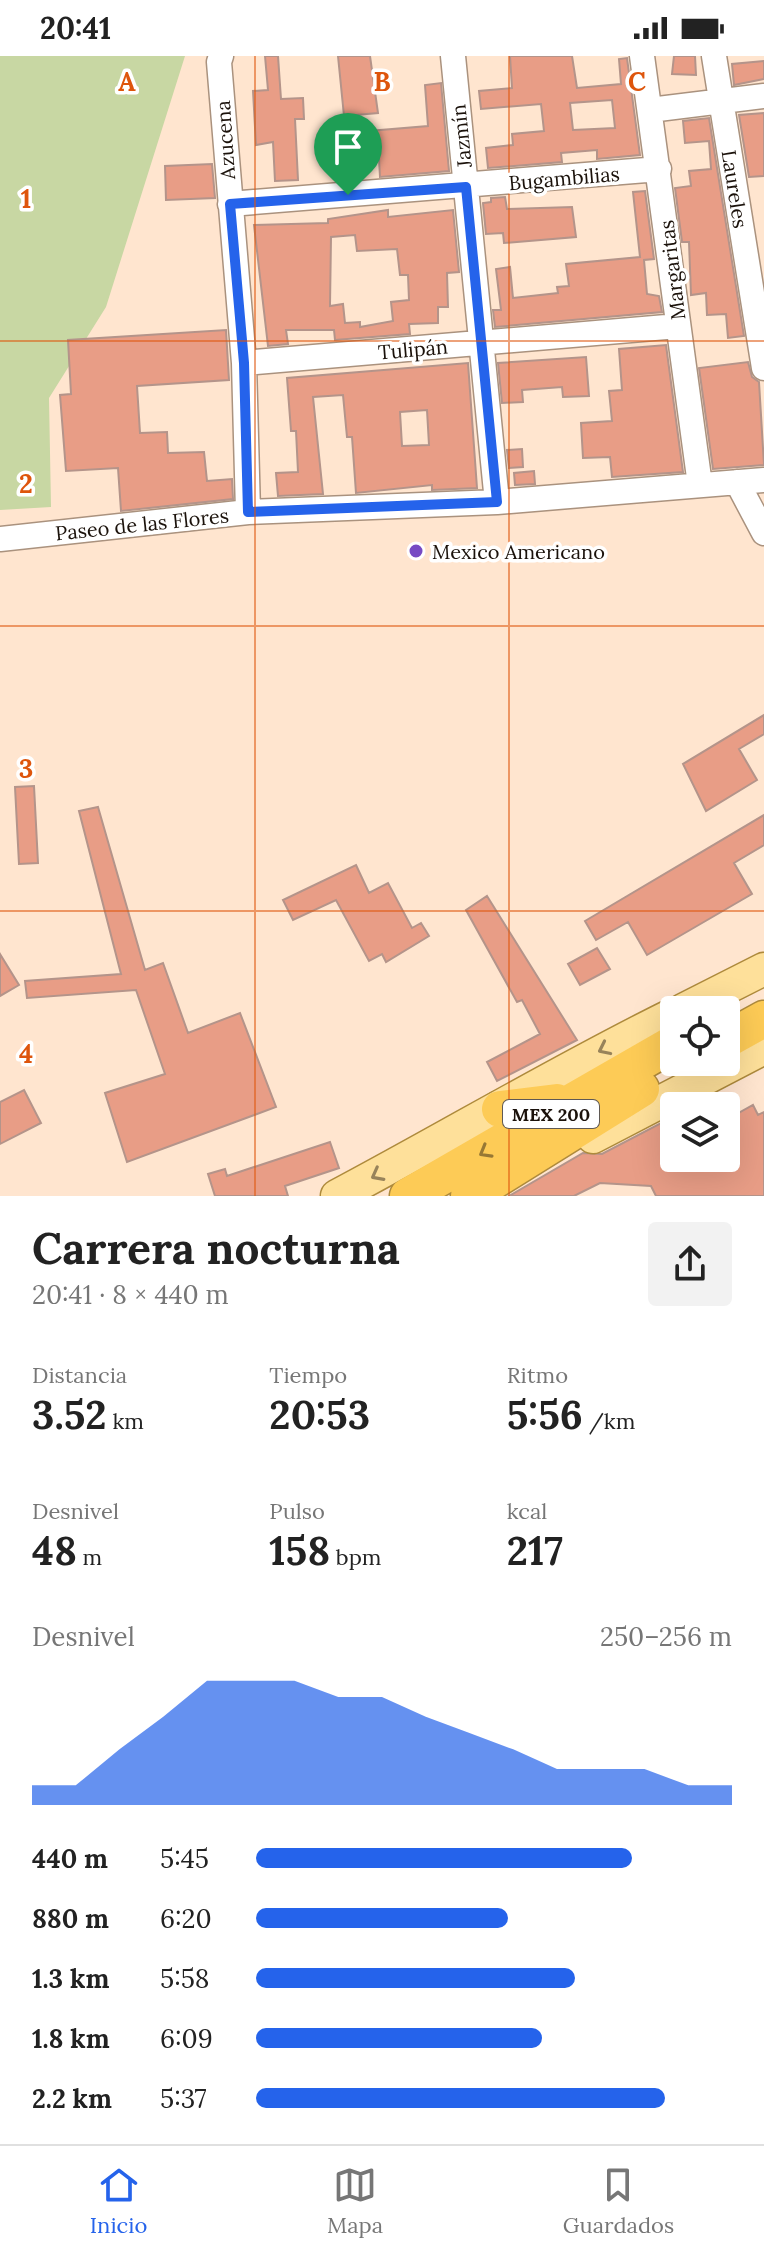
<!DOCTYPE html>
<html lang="es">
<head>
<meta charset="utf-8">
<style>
	body { margin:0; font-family:Lora,serif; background:#f2f2f2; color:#222; height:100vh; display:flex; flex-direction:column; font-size:30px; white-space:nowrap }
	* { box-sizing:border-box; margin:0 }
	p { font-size:26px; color:#767676 }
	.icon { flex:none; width:44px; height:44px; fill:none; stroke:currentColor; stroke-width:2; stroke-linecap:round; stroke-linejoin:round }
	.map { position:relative; height:1140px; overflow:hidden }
	.drawer { display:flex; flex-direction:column; background:#fff; flex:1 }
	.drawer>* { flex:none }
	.tools { position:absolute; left:660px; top:940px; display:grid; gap:16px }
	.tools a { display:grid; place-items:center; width:80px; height:80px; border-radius:8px; background:#fff; box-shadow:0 8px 32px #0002; font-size:40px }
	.pin { position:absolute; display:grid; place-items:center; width:68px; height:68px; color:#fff; margin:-82px -34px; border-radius:50% 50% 50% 0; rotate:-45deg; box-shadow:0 0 8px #0007 }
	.pin .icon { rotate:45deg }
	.round { display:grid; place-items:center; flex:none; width:84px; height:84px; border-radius:8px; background:#f2f2f2 }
	.headline { display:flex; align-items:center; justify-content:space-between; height:136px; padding:0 32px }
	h1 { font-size:44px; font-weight:800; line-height:60px }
	.metrics { display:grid; grid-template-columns:repeat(3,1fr); gap:12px; height:136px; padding:8px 32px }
	.metrics div { display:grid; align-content:center }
	.metrics b { font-size:40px; font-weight:800 }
	.metrics small { font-size:22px; font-weight:400 }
	.metrics p { font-size:22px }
	.chart { height:224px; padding:16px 32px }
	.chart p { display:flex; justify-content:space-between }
	.chart svg { width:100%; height:144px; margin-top:8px; fill:#2563eb; opacity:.7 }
	ul { padding:0 32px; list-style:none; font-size:26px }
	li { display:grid; grid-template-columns:128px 96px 1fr; align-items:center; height:60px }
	li i { height:20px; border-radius:10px; background:#2563eb }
	.status { display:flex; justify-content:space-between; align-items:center; height:56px; padding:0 40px; background:#fff; direction:ltr }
	.status svg { height:22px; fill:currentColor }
	.tabs { display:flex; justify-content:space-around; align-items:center; height:112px; border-top:2px solid #e0e0e0; background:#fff; font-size:22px; color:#767676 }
	.tabs a { display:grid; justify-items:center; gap:4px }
	.tabs .on { color:#2563eb }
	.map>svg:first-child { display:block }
	.green { fill:#c8d7a3 }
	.building { fill:#e89d86; stroke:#b4948a; stroke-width:2; fill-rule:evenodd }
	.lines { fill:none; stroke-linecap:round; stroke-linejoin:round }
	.minor-casing { stroke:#aa927e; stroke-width:27 }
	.major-casing { stroke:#ae8a3c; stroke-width:35 }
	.highway-casing { stroke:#ae8a3c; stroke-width:39 }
	.minor { stroke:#fff; stroke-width:24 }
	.major { stroke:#fee09a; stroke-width:32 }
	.highway { stroke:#fdcb56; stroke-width:36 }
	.oneway { stroke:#98835a }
	.oneway2 { stroke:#977834 }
	.route-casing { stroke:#fff; stroke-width:16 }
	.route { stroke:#2563eb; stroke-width:10 }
	.grid { fill:none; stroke:#de550c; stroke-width:2; stroke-opacity:0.55 }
	.poi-dot { fill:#774ac3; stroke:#fff; stroke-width:3 }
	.labels { text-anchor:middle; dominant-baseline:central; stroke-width:7; stroke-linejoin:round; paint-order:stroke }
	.shield { fill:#fff; stroke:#5f5954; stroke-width:2 }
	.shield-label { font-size:18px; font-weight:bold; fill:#1b120b }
	.street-label { font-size:20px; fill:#1b120b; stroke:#fff }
	.poi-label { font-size:20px; fill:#1b120b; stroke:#fff; text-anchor:start }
	.grid-label { font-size:26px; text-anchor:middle; font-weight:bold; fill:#de550c; stroke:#fff; stroke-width:7; stroke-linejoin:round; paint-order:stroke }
</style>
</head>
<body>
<div class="status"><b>20:41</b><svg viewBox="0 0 49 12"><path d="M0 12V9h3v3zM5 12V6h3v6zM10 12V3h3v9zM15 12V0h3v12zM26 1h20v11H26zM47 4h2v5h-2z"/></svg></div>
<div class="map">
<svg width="764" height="1140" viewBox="0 0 764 1140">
	<rect width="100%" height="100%" fill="#ffe5cf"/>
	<path class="green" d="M0,0H185L106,251L49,342L51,451L0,454Z"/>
	<path class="building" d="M265,0H278L281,43L303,42L304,63H295L298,124L275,125L273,86L256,89L253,35L268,34Z
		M338,0H370L378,57L344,60Z
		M510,0H572L577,32L621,28L619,3L627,2L640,99L597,103V94L561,97L562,106L488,112L486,92L513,89L512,78L544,75L541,48L481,53L479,35L512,32ZM612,44L615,72L573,74L570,47Z
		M674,0H695L696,19L672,18Z
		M764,5V23L734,29L732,8Z
		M441,27L449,115L380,121L379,103H372L369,75L428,70L425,29Z
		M764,57V120L749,121L739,59Z
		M709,62L744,280L728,282L726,258L707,259L706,237L691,239L689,186H682L675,132L691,130L689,115L711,113L709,85L685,87L683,65Z
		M212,108L215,142L166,144L165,110Z
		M645,135L654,203L644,204L647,238L659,240L662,256L495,271L493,254H501L496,213L510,211L513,242L558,237L557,231L569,230L566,208L640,201L633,136Z
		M505,141L507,153L572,151L576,181L504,187L503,177L486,178L483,147L491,146V142Z
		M388,154V161L453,154L459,216L447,217L448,251H438V267L409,268L410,278L335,284L334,274H286L288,288L268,290L254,169L328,167V163ZM355,179L357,195L397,193L400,219H408L409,244L391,246L393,265L360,271V266L345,267L343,248L330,250L331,181Z
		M226,274L229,324L137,330L140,377L167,376L168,397L204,396L207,425L232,423L233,443L121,455L118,412L66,415L60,339L71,338L68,284Z
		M666,289L683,416L612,421L610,401L583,402L581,367L612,365L609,335L622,334L619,293Z
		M586,301L589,340L563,341L562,331L522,334L523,346L502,347L498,307Z
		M748,306L752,321L759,326L764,409L713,413L699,312Z
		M468,307L477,432L432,434V429L356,437L352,381H347L343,339L313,341L323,438L278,440L276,417L298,416L296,375H291L287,322ZM427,354L429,389L402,390L400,356Z
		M522,393L523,411L509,412L507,394Z
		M534,415L535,428L515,429L514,417Z
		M764,659V678L739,693L757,724L706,755L683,708Z
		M34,730L38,807L19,808L15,731Z
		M98,751L145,914L163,907L188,977L240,957L276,1051L127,1106L105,1037L165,1018L136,934L27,942L25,925L121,918L79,755Z
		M764,759V789L734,807L752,838L647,899L628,866L596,884L585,865Z
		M356,809L369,837L388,827L412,872L421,867L429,880L386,906L382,898L369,905L336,844L293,864L283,844Z
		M487,840L577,984L497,1025L487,1006L540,978L522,944L517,946L466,854Z
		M597,892L610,913L580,929L568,908Z
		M0,898L19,929L0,940Z
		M24,1034L41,1067L0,1088V1046Z
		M753,1049L758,1059L764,1056V1140H656L651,1130L600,1127L574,1140H509L583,1097L602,1098L663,1066L674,1086V1102H726V1064Z
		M330,1086L339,1112L285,1130L288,1140H215L208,1118L225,1113L227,1120Z"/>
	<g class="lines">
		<g class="minor-casing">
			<path id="minor" d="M221,0L219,6L244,307L248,456
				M453,0L497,446
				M642,0L700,429
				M714,0L764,312
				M650,54L764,40
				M230,148L659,113
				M244,307L678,270
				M737,426L764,477
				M0,483L248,456L497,446L764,424"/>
		</g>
		<g class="major-casing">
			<path id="major" d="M683,954L764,913
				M593,1081L764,992
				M337,1140C450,1080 560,1014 674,958"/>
		</g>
		<g class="highway-casing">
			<path id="highway" d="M726,984L764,963
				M500,1053L557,1046
				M408,1140L674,987
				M469,1140L641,1033"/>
		</g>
		<use href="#minor" class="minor"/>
		<use href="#major" class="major"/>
		<use href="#highway" class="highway"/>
	</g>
	<defs><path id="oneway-chevron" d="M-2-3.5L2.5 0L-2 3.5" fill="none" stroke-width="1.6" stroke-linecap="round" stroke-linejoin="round" transform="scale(2)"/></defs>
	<g class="oneway">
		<use href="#oneway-chevron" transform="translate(604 993) rotate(154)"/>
		<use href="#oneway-chevron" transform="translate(377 1119) rotate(152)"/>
	</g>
	<use class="oneway2" href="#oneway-chevron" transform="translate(485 1096) rotate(150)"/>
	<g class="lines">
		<g class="route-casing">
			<path id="route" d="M466,131L497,446L248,456L244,307L230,148Z"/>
		</g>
		<use href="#route" class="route"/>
	</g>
	<path class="grid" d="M255,0V1140M509,0V1140M0,285H764M0,570H764M0,855H764"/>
	<circle class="poi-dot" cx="416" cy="495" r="8"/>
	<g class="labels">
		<rect class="shield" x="503" y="1044" width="96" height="28" rx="6"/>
		<g class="shield-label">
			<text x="551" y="1058">MEX 200</text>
		</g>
		<g class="street-label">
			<text transform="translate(461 80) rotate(-96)">Jazmín</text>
			<text transform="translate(225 84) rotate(-94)">Azucena</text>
			<text transform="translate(564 122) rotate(-5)">Bugambilias</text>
			<text transform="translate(735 133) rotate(81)">Laureles</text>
			<text transform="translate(672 214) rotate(-97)">Margaritas</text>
			<text transform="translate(413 293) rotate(-5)">Tulipán</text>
			<text transform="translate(142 468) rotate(-6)">Paseo de las Flores</text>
		</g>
		<g class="poi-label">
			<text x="432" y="495">Mexico Americano</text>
		</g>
	</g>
	<g class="grid-label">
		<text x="127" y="35">A</text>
		<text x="382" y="35">B</text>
		<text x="637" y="35">C</text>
		<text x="26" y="152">1</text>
		<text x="26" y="437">2</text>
		<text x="26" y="722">3</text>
		<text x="26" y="1007">4</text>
	</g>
</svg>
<div class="tools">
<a><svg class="icon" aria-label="locate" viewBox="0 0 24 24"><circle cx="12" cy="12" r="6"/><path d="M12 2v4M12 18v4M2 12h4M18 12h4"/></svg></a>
<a><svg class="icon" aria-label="layers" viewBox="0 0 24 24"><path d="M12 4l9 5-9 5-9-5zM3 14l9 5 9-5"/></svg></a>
</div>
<div class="pin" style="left:348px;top:139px;background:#1e9e55"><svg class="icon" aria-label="arrive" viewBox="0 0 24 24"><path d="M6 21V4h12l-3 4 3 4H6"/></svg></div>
</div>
<section class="drawer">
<div class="headline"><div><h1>Carrera nocturna</h1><p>20:41 · 8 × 440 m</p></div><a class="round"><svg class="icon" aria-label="share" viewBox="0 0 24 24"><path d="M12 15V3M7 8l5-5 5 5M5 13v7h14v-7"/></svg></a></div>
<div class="metrics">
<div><p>Distancia</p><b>3.52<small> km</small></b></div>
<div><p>Tiempo</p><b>20:53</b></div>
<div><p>Ritmo</p><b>5:56<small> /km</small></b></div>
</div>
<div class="metrics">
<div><p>Desnivel</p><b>48<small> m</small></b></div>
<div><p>Pulso</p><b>158<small> bpm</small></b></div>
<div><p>kcal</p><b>217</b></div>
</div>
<div class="chart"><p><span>Desnivel</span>250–256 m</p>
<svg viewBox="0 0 160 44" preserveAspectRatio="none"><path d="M0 44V38L10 38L20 27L30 17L40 6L50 6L60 6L70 11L80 11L90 17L100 22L110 27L120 33L130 33L140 33L150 38L160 38V44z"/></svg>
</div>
<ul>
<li><b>440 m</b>5:45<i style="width:79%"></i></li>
<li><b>880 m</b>6:20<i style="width:53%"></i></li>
<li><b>1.3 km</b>5:58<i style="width:67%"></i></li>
<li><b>1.8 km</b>6:09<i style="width:60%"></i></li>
<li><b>2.2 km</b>5:37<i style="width:86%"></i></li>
</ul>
</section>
<nav class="tabs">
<a class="on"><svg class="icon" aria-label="home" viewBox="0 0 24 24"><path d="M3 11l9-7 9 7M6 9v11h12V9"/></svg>Inicio</a>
<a><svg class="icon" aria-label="map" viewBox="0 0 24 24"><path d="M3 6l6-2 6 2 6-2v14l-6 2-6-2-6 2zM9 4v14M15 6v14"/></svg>Mapa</a>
<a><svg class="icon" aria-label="saved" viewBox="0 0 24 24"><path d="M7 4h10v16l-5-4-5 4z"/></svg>Guardados</a>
</nav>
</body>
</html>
